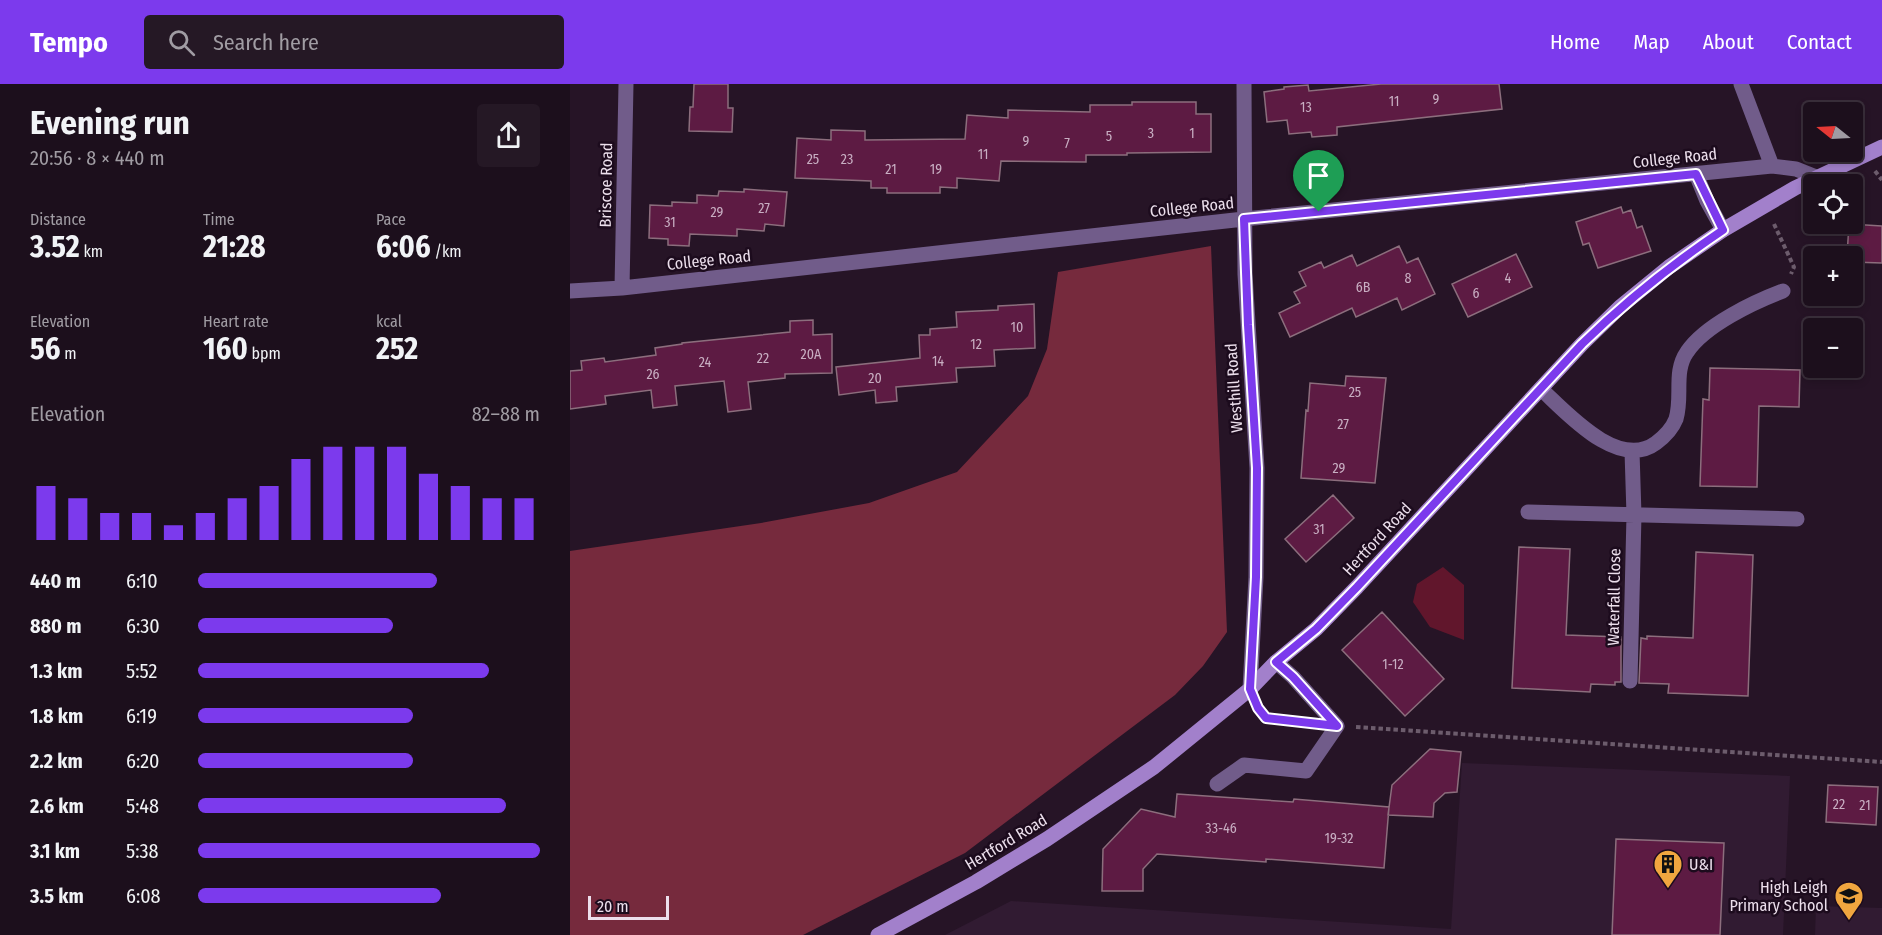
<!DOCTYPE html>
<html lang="en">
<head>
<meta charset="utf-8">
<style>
	body { margin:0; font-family:"Fira Sans Condensed",sans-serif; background:#251825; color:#f1f3f6; height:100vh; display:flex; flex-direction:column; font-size:22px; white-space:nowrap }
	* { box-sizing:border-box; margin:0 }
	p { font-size:20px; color:#a09ca3 }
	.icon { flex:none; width:33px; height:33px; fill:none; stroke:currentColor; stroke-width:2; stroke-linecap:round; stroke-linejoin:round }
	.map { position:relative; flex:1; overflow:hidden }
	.drawer { display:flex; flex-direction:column; background:#1c0f1c; width:570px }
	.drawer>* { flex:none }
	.needle { width:39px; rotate:288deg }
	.controls { position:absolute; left:1233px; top:18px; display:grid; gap:12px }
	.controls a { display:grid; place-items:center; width:60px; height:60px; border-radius:6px; background:#1c0f1c; box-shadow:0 3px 9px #0003,0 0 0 2px #3a2f3b; font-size:30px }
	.scale { position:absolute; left:18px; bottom:15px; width:81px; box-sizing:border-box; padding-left:6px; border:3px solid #ecdfec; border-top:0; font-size:16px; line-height:21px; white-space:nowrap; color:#ecdfec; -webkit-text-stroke:4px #1c0b1d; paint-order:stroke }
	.pin { position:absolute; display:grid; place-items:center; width:51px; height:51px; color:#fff; margin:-62px -26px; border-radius:50% 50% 50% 0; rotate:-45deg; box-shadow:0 0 6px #0007 }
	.pin .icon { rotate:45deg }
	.round { display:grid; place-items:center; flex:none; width:63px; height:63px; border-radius:6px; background:#251825 }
	.overview { display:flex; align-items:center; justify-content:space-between; height:102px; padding:0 30px }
	h1 { font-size:33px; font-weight:700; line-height:45px }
	.stats { display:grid; grid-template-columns:repeat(3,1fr); gap:9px; height:102px; padding:6px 30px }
	.stats div { display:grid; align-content:center }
	.stats b { font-size:30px; font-weight:700 }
	.stats small { font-size:16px; font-weight:400 }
	.stats p { font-size:16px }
	.chart { height:168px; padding:12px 30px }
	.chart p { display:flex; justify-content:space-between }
	.chart svg { width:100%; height:108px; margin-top:6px; stroke:#7c3aed; stroke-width:6 }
	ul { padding:0 30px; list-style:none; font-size:20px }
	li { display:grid; grid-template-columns:96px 72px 1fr; align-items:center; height:45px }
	li i { height:15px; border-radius:8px; background:#7c3aed }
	header { display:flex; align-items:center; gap:36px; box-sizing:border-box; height:84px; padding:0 30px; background:#7c3aed; color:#fff }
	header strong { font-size:28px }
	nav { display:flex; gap:33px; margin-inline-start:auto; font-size:21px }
	.search { width:420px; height:54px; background:#251825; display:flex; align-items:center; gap:15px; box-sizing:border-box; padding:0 21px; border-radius:6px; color:#a09ca3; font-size:22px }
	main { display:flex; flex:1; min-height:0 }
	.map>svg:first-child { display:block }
	.built { fill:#311b32 }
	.green { fill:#61162c }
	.forest { fill:#762a3d }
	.building { fill:#5d1b43; stroke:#8c6e7d; stroke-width:1.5 }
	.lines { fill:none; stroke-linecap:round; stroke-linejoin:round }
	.path { stroke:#6c5c6c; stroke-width:4; stroke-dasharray:4.5 3; stroke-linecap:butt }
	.street { stroke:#715c8a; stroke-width:15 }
	.secondary { stroke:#a280cb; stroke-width:15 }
	.route-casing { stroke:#fff; stroke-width:12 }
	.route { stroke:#7c3aed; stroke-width:8 }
	.labels { text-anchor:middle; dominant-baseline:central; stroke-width:5; stroke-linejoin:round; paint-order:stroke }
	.number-label { font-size:14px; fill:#c8aec2 }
	.street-label { font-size:16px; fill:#ecdfec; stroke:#1c0b1d }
	.poi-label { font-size:16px; fill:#ecdfec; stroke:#1c0b1d; text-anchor:start }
</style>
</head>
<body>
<header>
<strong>Tempo</strong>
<div class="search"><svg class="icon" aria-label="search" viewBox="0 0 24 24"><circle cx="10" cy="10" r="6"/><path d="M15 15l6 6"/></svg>Search here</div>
<nav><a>Home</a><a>Map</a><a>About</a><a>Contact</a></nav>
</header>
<main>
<section class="drawer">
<div class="overview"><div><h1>Evening run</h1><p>20:56 · 8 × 440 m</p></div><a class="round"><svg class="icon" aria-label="share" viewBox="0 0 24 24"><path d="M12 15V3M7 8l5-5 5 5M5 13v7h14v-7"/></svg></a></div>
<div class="stats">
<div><p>Distance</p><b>3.52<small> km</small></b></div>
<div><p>Time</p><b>21:28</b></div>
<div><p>Pace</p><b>6:06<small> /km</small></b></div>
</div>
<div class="stats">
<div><p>Elevation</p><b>56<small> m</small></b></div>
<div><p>Heart rate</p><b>160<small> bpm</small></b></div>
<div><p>kcal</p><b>252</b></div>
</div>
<div class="chart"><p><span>Elevation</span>82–88 m</p>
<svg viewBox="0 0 160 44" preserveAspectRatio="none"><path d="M5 44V22M15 44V27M25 44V33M35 44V33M45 44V38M55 44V33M65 44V27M75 44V22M85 44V11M95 44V6M105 44V6M115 44V6M125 44V17M135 44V22M145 44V27M155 44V27"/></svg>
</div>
<ul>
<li><b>440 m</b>6:10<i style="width:70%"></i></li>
<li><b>880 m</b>6:30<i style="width:57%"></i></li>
<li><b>1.3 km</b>5:52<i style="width:85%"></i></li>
<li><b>1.8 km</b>6:19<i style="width:63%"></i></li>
<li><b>2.2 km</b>6:20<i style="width:63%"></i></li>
<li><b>2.6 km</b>5:48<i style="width:90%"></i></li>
<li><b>3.1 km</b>5:38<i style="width:100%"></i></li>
<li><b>3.5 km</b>6:08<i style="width:71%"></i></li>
</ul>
</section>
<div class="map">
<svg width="1312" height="851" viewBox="0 0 1312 851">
	<rect width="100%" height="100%" fill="#261426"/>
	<path class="built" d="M892,679L1220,692L1213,851H375L441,817L881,845Z
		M1246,822L1312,824V851H1245Z"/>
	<path class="green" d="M873,483L894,501V556L860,543L843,518L847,500Z"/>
	<path class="forest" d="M641,162L657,548L633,582L605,611L395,769L233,851H0V467L191,439L299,419L387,388L458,312L477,265L488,188Z"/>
	<path class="building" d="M124,0H158V24H163L162,48L119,47L120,23H123Z
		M811,0H929L932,25L767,43V51L742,53L741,48L719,50L717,36L697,38L694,8L714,5V3L738,1L739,7Z
		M562,18H626V30H641V68L557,69V71H516V78L431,77L429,97L387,94V104L370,103V109H317V104H301V97L225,94L227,54L261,56V46L295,47V56L395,55L397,31L438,34V26L520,28V21H562Z
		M174,105L217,108L214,142L195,140L194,147L167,145V152L120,150L119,162L98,161V155L79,154L80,121L102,122V118L127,119V111L148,112L149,107L174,108Z
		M1051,123L1053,129L1061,126L1067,144L1072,142L1081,167L1028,184L1019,159L1013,161L1006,138Z
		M1279,140L1312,142V179L1282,178V172H1277Z
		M829,162L837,179L848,174L865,210L832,226L827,214L786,233L782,224L720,253L709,229L730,219L724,208L736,202L729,188L751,178L754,184L782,171L787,182Z
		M946,170L962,203L898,233L882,200Z
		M464,220L465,264L424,266L425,282L386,284L387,298L326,303L327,317L306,319L305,306L269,311L266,283L350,274L349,251H360V245L387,243L386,228L428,226V222Z
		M243,236V251L262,250V289L215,290V294L178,298L181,325L158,328L154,297L105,302L107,321L83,324L81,306L35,312L36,320L0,325V287L12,286L11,277L34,274L35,278L86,271L85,264L112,260V259L220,248V237Z
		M1140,284L1230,286L1229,323L1189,322L1187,403L1130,402L1133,315L1139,316Z
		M776,292L816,294L805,399L731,394L736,326L738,327L740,299L775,302Z
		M763,411L784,434L736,478L715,455Z
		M949,463L1000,465L996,551L1051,553V598H1045V601L1021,600L1020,608L942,604Z
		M1126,468L1183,471L1178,612L1098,609L1099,600L1069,599L1071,554L1077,555V552L1123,554Z
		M812,528L874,595L835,632L772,566Z
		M860,665L891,668L887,708L875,709L864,719L863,733L818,731L822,701Z
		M1258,701L1308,703L1306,741L1256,738Z
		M607,710L723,718L724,715L819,723L814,784L696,775V778L587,770L573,785V807H532L533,765L571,725L605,733Z
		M1046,755L1154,759L1150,851H1042Z"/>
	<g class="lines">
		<path class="path" d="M1305,87L1312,96
			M1204,140L1224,183L1221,190
			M689,625L696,634L737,639
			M786,643L1312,678"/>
		<path class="street" d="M674,0L675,190L687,384L686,493L680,605
			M1171,0L1202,82
			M1126,90L1137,117L1153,146
			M52,204L56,0
			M0,207L52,204L674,135L1202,82L1226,85L1246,93
			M971,305C996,328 1048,387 1086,359C1094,353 1102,345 1106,335C1113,312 1103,288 1117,268C1135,241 1184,218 1213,207
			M958,428L1227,435
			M1060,597L1064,431L1062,367
			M647,700L674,681L736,687L767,642L723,593L706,578"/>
		<path class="secondary" d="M308,851L406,798L477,755L584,683L680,605L706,578L746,545L787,503L1012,260L1050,223L1099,183L1153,146L1225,104L1312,63"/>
	</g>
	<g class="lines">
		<g class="route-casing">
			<path id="route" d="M1126,90L1153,146C1101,181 1056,217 1012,260L787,503L746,545L706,578L723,593L767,642L696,634L688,624L680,605L686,493L687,384L678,241L674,135Z"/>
		</g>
		<use href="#route" class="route"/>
	</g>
	<defs>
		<g id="building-pin" transform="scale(1.5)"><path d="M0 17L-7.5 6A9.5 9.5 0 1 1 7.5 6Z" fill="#f0a63f" stroke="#1c0b1d"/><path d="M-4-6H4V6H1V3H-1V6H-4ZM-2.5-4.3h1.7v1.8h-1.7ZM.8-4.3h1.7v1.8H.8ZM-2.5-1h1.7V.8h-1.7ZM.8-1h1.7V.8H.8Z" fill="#111"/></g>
		<g id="school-pin" transform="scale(1.5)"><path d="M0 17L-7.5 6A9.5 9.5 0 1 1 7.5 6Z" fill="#f0a63f" stroke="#1c0b1d"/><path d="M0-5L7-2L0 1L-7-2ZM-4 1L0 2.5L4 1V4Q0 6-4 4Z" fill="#111"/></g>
	</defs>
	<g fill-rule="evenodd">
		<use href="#building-pin" x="1098" y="780"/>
		<use href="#school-pin" x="1279" y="812"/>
	</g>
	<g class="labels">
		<g class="number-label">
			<text x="866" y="15">9</text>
			<text x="824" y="17">11</text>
			<text x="736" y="23">13</text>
			<text x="581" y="49">3</text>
			<text x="622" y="49">1</text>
			<text x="539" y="52">5</text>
			<text x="456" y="57">9</text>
			<text x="497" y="59">7</text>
			<text x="413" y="70">11</text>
			<text x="243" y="75">25</text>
			<text x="277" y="75">23</text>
			<text x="321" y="85">21</text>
			<text x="366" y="85">19</text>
			<text x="194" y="124">27</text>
			<text x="147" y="128">29</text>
			<text x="100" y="138">31</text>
			<text x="838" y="194">8</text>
			<text x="938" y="194">4</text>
			<text x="793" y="203">6B</text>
			<text x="906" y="209">6</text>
			<text x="447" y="243">10</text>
			<text x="406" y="260">12</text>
			<text x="241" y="270">20A</text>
			<text x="193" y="274">22</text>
			<text x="368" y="277">14</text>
			<text x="135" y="278">24</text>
			<text x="83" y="290">26</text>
			<text x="305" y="294">20</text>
			<text x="785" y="308">25</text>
			<text x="773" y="340">27</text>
			<text x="769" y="384">29</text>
			<text x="749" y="445">31</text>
			<text x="823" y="580">1-12</text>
			<text x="1269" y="720">22</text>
			<text x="1295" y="721">21</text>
			<text x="651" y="744">33-46</text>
			<text x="769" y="754">19-32</text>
		</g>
		<g class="street-label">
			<text transform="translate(1105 74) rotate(-6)">College Road</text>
			<text transform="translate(36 101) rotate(-89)">Briscoe Road</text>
			<text transform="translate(622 123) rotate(-6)">College Road</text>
			<text transform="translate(139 176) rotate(-6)">College Road</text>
			<text transform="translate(664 304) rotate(-94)">Westhill Road</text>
			<text transform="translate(807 455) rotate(-47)">Hertford Road</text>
			<text transform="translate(1044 513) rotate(-89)">Waterfall Close</text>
			<text transform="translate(436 758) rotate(-31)">Hertford Road</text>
		</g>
		<g class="poi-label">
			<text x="1119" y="780">U&amp;I</text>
			<text x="1258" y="803" text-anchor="end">High Leigh<tspan x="1258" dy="18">Primary School</tspan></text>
		</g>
	</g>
</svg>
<div class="controls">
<a><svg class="needle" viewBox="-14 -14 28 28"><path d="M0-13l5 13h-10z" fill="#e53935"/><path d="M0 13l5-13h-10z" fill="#a09ca3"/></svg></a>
<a><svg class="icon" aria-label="locate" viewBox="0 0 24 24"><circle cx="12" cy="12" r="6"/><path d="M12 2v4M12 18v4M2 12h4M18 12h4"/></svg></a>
<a>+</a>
<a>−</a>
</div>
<div class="scale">20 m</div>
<div class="pin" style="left:749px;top:128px;background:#1e9e55"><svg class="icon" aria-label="arrive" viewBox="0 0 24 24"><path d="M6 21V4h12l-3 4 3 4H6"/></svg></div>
</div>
</main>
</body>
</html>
